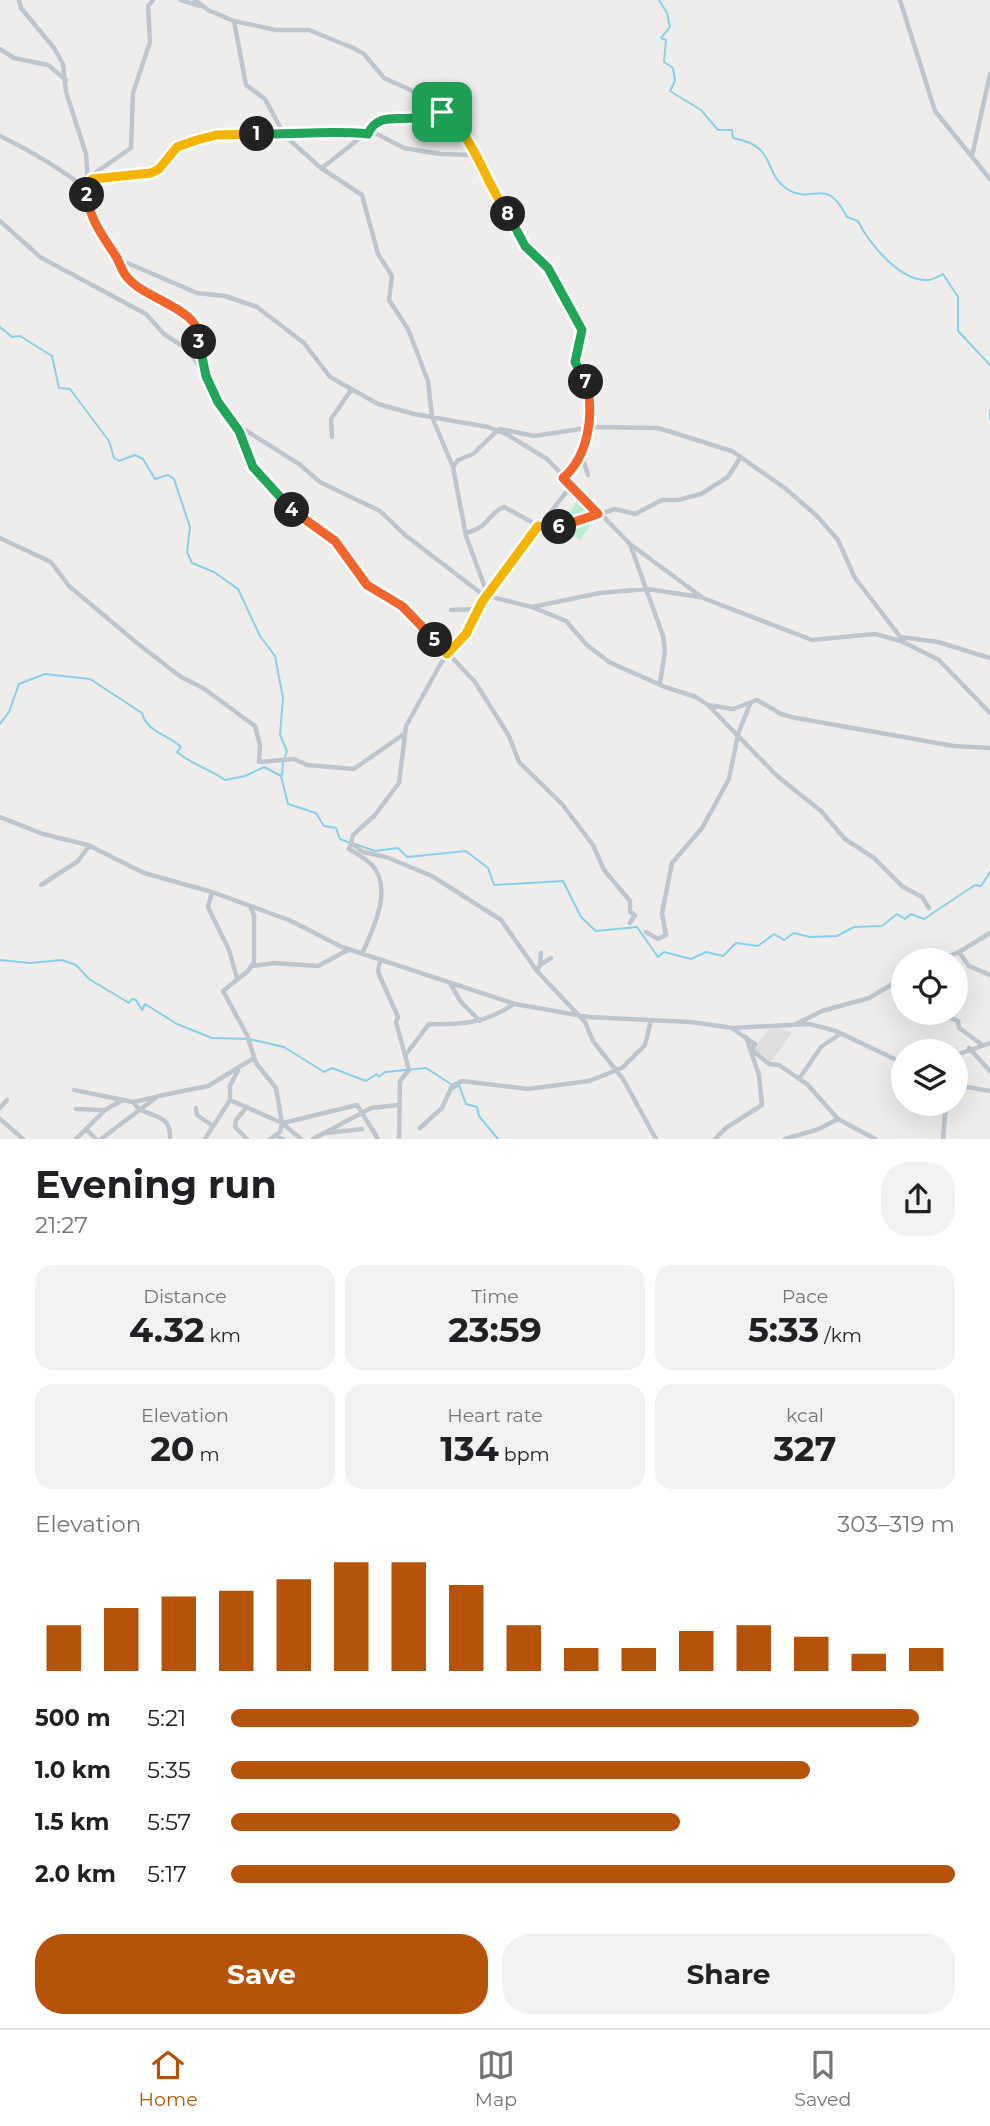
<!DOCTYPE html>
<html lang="en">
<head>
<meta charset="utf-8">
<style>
	body { margin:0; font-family:Montserrat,sans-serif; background:#f2f2f2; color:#202124; height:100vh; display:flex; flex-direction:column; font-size:26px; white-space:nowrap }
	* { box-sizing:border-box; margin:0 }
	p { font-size:23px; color:#757577 }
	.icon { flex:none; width:38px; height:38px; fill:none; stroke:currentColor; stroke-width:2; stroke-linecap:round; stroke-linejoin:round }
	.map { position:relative; height:1139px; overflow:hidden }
	.details { display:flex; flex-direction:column; background:#fff; flex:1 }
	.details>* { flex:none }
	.controls { position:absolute; left:891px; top:948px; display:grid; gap:14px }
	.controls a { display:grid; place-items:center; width:77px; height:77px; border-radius:50%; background:#fff; box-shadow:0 7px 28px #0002; font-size:35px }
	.pin { position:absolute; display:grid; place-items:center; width:60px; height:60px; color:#fff; margin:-30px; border-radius:14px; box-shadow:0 4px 10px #0006 }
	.km { position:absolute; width:35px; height:35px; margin:-18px; border-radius:50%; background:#222; color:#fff; font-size:19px; line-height:35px; text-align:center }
	.round { display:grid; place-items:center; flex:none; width:74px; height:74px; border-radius:28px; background:#f2f2f2 }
	.summary { display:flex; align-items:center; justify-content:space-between; height:119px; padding:0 35px }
	h1 { font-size:38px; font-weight:700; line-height:52px }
	.stats { display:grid; grid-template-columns:repeat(3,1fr); gap:10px; height:119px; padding:7px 35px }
	.stats div { display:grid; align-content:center; border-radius:18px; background:#f2f2f2; text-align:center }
	.stats b { font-size:35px; font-weight:700 }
	.stats small { font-size:19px; font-weight:400 }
	.stats p { font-size:19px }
	.chart { height:196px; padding:14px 35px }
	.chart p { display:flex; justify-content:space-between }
	.chart svg { width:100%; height:126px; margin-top:7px; stroke:#b45309; stroke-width:6 }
	.primary-button { display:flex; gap:14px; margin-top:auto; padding:14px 35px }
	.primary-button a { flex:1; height:80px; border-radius:28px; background:#b45309; color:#fff; font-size:28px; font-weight:700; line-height:80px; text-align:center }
	.primary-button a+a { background:#f2f2f2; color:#202124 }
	ul { padding:0 35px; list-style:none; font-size:23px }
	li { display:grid; grid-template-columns:112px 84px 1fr; align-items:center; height:52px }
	li i { height:18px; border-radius:9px; background:#b45309 }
	.tab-bar { display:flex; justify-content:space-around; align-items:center; height:98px; border-top:2px solid #e0e0e0; background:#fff; font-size:19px; color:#757577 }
	.tab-bar a { display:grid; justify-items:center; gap:4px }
	.tab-bar .active { color:#b45309 }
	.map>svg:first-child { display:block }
	.education { fill:#e0ddde }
	.green { fill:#baeed1 }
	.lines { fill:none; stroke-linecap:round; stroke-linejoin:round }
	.stream { stroke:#87d0eb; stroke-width:2 }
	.minor { stroke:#bdc6cf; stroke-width:4.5 }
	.split-1-casing { stroke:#fff; stroke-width:14 }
	.split-2-casing { stroke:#fff; stroke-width:14 }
	.split-3-casing { stroke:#fff; stroke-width:14 }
	.split-4-casing { stroke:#fff; stroke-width:14 }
	.split-5-casing { stroke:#fff; stroke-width:14 }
	.split-6-casing { stroke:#fff; stroke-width:14 }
	.split-7-casing { stroke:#fff; stroke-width:14 }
	.split-8-casing { stroke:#fff; stroke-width:14 }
	.split-9-casing { stroke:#fff; stroke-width:14 }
	.split-1 { stroke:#22a559; stroke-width:9 }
	.split-2 { stroke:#f5b400; stroke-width:9 }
	.split-3 { stroke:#f0652b; stroke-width:9 }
	.split-4 { stroke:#22a559; stroke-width:9 }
	.split-5 { stroke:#f0652b; stroke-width:9 }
	.split-6 { stroke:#f5b400; stroke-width:9 }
	.split-7 { stroke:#f0652b; stroke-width:9 }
	.split-8 { stroke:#22a559; stroke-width:9 }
	.split-9 { stroke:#f5b400; stroke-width:9 }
</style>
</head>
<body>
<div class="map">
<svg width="990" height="1139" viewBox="0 0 990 1139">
	<rect width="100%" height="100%" fill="#efecec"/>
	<path class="education" d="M772,1024L792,1033L770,1063L753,1050Z"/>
	<path class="green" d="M577,501L597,515L580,540L560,527Z"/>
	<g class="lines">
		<path class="stream" d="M659,0L667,13L670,27L661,38L666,40L664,62L673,68L675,81L670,91L701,110L718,130H732L733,138C778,146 762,172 787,189C814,206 825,174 847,217L858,221C869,243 900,282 928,280C932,280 939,276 943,274L958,297V331L990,365
			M0,327L12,337L20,336L52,356L59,388L70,389L109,441L114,458L119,461L135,455L143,459L155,479L168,475L174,479L190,527L187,552L192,563L214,572L238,589L260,636L275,656L283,698L280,735L287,751L285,757
			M990,410V419
			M0,724L9,712L19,684L45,674L90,679L142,713C147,732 167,734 181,747L177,752C191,764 209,769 225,780L245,776L264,767L281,776L288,804L316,813L324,826L336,828L340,839L350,843
			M282,775L283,763
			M355,844L375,851L398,848L407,857L466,851L488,868L494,885L563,881L581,917L596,931L637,927L658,957L664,952L691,959L706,952L723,956L736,943L758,946L774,934L784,940L794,933L810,937L837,936L854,927L882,926L897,914L905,919L911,914L924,919L975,885L981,886L990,872
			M0,960L30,963L62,960L76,965L89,979L129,1003L132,999L136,1000L142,1010L145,1004L177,1024L212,1038L249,1039L284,1047L324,1072L332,1068L366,1081L377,1074L379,1077L385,1072L426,1068L451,1084
			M453,1089L459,1085L466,1104L477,1107L479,1116L498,1139"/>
		<path class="minor" d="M19,0L21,8L54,48L63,64L66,92L86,154L88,183
			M153,0L148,6L150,42L133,93L131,148L92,175L86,192L92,222L127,278L196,322L200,330L199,349L206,376L218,402L234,423L299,464L320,482L380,511L405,535L486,597
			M181,0L200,6
			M195,0L208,10L234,21L276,30H309L353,48L364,54L384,78L415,92L452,118L468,137L497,200L507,211L524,244L548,268L583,333L575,362C578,371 585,377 588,386C595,416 586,458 563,478
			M900,0L935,111L990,179
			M234,21L246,85L265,99L285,136L321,168L362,195L378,254L392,276L389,300L408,329L428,381L432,417L453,467L466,536L488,596L532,607L566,621L587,645L609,662L665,687L696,697L708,705L733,709L757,700L781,714L796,718L954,746L990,748
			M0,49L14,58L48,65L66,80
			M0,136C31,151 60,168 86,189
			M972,156L990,74
			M322,168L384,119L417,117L436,109
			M90,180L151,173L177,147L216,135L285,136L319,130L377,134L404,148L440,154L474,155
			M0,221L40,257L146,314L164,334L187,349L206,375
			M118,259L197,293L225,296L257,307L304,343L330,377L378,404L414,414L488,427L508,435L547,459L630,544L703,598L812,640L875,634L901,641L939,660L990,713
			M235,424L257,474L294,512L336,543L367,585L398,602L416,619L475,682L509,736L519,762L562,804L593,845L604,870L630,901V912L635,915L630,923
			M500,429L534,436L593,427L658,428L732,451L786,489L817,516L838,540L855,578L905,643
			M332,437L331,419L351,390
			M582,456L588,475
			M453,467L458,460L473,454L498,430
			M571,486L496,582L466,634L441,663L406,726L399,783L375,815L353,835L351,843L363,852L386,857L432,876L501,920L537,971L585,1022L593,1041L623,1079L656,1139
			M466,533C489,528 489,512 504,507L539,526H564L615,509L635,514L662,500H678L701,494L728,477L740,458
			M0,538L51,562L69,586L137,643L181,677L203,688L255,726L260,745L259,762L294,759L307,765L354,769L404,734
			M630,544L663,636L665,651L660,683
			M532,607L600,593L647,589L700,597
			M451,610L478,609
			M901,637L938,642L990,658
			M709,706L776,775L821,811L845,839L874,858L903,887L922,897L929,908
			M0,817L43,834L88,845L144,873L212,892L289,920L342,947L515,1004L588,1017L691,1022L733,1028L809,1024L836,1031L903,1063
			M351,843L349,849C357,854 366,859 372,865C394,889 372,931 362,954
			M41,885L78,861L89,846
			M212,892L208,907L229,950L237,978
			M251,908L254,915V962L248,971L223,991L247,1035L256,1063L276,1088L282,1123L280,1132L270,1139
			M646,932L658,939L666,935L662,913L672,863L702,828L729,779L738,734L750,704
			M959,952L969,966L990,975
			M380,960L378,972L398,1017L396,1022L409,1070L400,1081L399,1139
			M937,961L959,952L990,933
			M540,965L541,953
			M253,966L274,963L318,966L348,950
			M537,971L540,965L551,958
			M451,985L461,1002L480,1021
			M940,1013L958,1021L959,1028L981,1044
			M796,1024L822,1011L869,998L903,978
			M733,1029L755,1044L752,1050L769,1064L779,1065L807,1084L838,1119L875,1139
			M969,1048L990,1071
			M407,1053L429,1024C461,1025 486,1023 514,1004
			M956,1055L990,1043
			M799,1079L821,1047L840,1034
			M956,1085L990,1091
			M74,1090L133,1102L140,1110
			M230,1100V1086L238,1070
			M133,1102L156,1097
			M247,1107L236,1120L235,1127L247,1139
			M0,1108L7,1100
			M196,1108L197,1115L213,1126
			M76,1109L104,1110
			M141,1110C157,1118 171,1116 170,1139
			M0,1119L23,1139
			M283,1123L357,1105L378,1139
			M420,1128L442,1108L452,1086L462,1081L528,1089L589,1081L622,1068L645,1045L651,1020
			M87,1130L96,1139
			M326,1133L362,1129
			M279,1138L283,1139
			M76,1139L105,1110L121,1101
			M101,1139L158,1096L208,1086L254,1058
			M205,1139L230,1100L282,1123L301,1139
			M313,1139L371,1108L398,1105
			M715,1139L726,1128L762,1105L759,1075L746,1037
			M785,1139L819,1129L838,1119
			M943,1139L946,1104"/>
	</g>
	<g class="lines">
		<g class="split-1-casing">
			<path id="split-1" d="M257,134C294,135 330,130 368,134C377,113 396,120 414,118C421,117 430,112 436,108L442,112"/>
		</g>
		<g class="split-2-casing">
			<path id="split-2" d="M87,195L92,179L151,173L159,169L177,147L197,140L216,135L257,134"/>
		</g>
		<g class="split-3-casing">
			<path id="split-3" d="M87,195C90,221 103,236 117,258C120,264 122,272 127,277C146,301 203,308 199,342"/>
		</g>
		<g class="split-4-casing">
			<path id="split-4" d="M199,342L206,376L218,402L239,431L253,467L292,510"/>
		</g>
		<g class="split-5-casing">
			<path id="split-5" d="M292,510L335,541L367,585L402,606L435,640"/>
		</g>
		<g class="split-6-casing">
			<path id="split-6" d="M435,640L447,654L466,634L482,602L538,526L559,527"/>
		</g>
		<g class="split-7-casing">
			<path id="split-7" d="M559,527L598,514L563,478C588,457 595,414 586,382"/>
		</g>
		<g class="split-8-casing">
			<path id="split-8" d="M508,214L525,246L548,268L582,330L575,362L586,382"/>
		</g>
		<g class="split-9-casing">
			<path id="split-9" d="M442,112C475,136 484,181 508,214"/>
		</g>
		<use href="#split-1" class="split-1"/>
		<use href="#split-2" class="split-2"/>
		<use href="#split-3" class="split-3"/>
		<use href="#split-4" class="split-4"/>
		<use href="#split-5" class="split-5"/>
		<use href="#split-6" class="split-6"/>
		<use href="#split-7" class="split-7"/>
		<use href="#split-8" class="split-8"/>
		<use href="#split-9" class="split-9"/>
	</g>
</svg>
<div class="controls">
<a><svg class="icon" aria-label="locate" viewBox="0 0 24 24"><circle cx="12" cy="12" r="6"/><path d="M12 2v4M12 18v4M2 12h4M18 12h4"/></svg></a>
<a><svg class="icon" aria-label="layers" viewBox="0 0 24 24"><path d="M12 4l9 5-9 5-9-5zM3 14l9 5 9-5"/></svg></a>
</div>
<div class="pin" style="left:442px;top:112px;background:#1e9e55"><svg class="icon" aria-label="arrive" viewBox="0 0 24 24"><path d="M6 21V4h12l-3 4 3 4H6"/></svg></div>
<b class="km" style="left:257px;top:134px">1</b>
<b class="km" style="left:87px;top:195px">2</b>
<b class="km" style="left:199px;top:342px">3</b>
<b class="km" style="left:292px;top:510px">4</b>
<b class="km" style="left:435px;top:640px">5</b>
<b class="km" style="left:559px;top:527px">6</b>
<b class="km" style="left:586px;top:382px">7</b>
<b class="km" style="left:508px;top:214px">8</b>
</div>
<section class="details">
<div class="summary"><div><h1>Evening run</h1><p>21:27</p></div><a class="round"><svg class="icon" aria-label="share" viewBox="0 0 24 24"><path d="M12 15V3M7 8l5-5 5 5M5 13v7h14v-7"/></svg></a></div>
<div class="stats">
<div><p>Distance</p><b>4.32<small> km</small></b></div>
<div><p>Time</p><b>23:59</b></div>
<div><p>Pace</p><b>5:33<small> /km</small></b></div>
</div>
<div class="stats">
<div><p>Elevation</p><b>20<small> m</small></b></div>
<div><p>Heart rate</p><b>134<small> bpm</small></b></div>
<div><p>kcal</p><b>327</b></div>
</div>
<div class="chart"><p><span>Elevation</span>303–319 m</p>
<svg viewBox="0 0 160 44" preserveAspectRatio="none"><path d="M5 44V28M15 44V22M25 44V18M35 44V16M45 44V12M55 44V6M65 44V6M75 44V14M85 44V28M95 44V36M105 44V36M115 44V30M125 44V28M135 44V32M145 44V38M155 44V36"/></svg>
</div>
<ul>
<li><b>500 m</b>5:21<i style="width:95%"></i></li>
<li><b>1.0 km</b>5:35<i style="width:80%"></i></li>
<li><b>1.5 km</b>5:57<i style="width:62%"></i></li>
<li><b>2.0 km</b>5:17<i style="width:100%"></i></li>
</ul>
<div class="primary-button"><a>Save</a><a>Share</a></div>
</section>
<nav class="tab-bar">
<a class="active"><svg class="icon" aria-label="home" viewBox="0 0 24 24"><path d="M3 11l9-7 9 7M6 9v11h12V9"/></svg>Home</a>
<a><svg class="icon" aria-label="map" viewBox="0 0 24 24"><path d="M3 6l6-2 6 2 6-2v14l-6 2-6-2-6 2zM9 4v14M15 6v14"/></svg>Map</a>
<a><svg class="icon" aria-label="saved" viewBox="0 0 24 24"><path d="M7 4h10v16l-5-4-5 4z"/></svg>Saved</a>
</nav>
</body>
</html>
